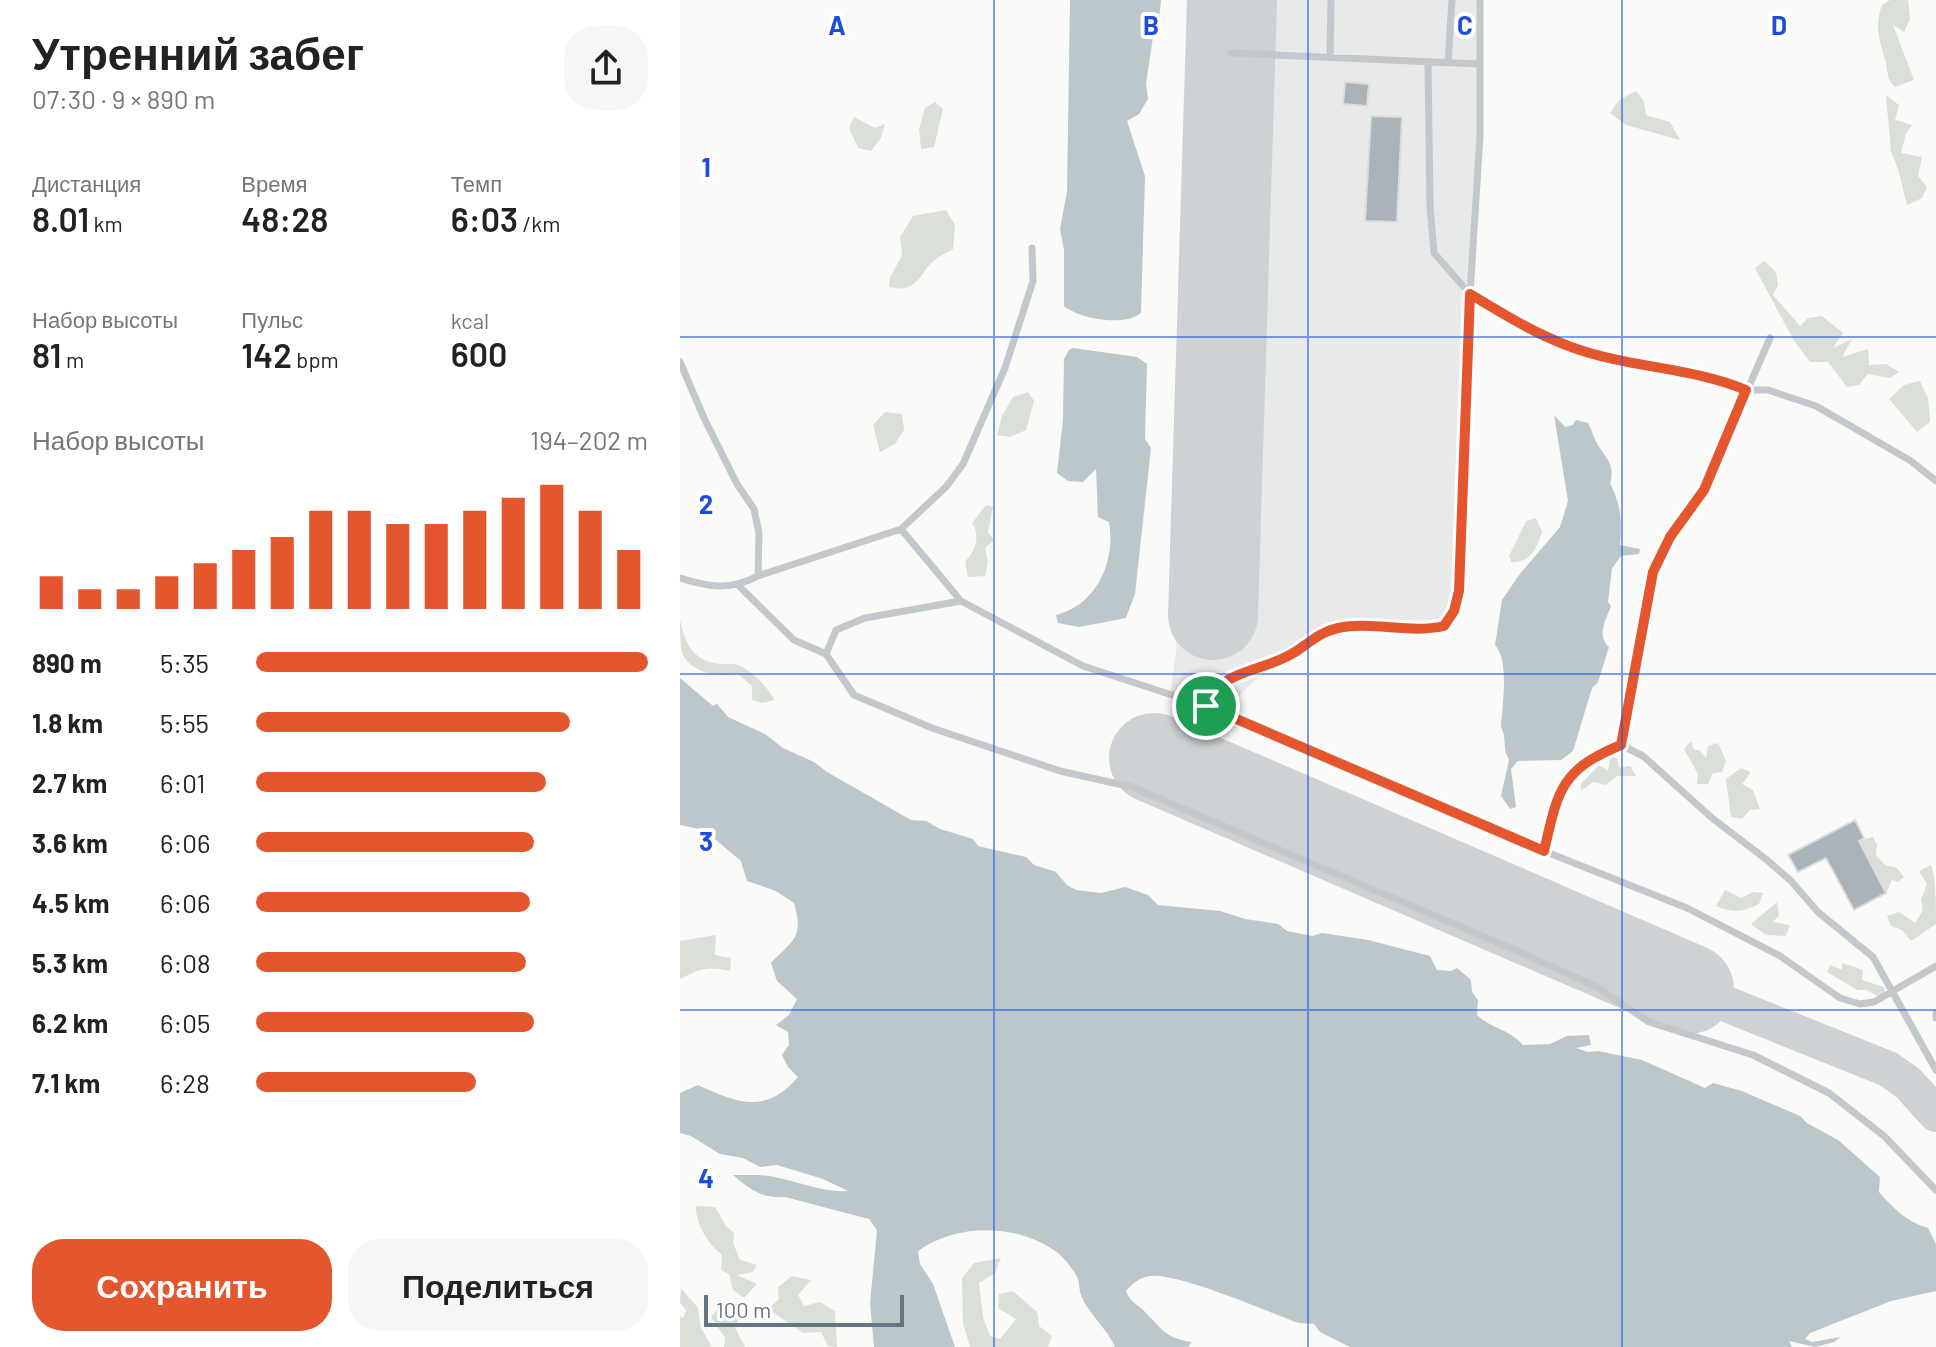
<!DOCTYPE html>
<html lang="ru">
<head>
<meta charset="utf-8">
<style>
	body { margin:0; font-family:Barlow,sans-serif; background:#f6f6f6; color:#222; height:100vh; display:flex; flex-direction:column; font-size:30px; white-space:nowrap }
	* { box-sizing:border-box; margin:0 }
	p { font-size:26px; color:#767676 }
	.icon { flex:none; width:44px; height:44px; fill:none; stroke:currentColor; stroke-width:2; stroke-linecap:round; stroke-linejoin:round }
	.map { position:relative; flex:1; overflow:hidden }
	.side { display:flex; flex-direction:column; background:#fff; width:680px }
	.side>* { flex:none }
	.scale { position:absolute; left:24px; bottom:20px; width:200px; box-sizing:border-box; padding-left:8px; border:4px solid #657683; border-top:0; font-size:22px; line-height:28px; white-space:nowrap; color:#657683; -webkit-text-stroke:6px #fff; paint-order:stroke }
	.pin { position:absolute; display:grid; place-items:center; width:68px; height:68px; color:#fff; margin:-34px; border:4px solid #fff; border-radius:50%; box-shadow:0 2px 8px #0007 }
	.round { display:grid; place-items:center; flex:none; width:84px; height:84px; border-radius:32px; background:#f6f6f6 }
	.overview { display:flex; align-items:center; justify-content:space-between; height:136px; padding:0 32px }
	h1 { font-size:44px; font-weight:600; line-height:60px }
	.metrics { display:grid; grid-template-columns:repeat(3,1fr); gap:12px; height:136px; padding:8px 32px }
	.metrics div { display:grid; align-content:center }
	.metrics b { font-size:34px; font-weight:600 }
	.metrics small { font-size:22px; font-weight:400 }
	.metrics p { font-size:22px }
	.chart { height:224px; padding:16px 32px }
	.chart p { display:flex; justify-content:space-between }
	.chart svg { width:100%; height:144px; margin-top:8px; stroke:#e4572e; stroke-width:6 }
	.button { display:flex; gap:16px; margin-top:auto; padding:16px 32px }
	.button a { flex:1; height:92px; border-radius:32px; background:#e4572e; color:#fff; font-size:32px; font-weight:600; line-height:92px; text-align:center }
	.button a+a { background:#f6f6f6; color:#222 }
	ul { padding:0 32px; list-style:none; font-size:26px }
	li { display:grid; grid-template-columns:128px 96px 1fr; align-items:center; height:60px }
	li i { height:20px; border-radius:10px; background:#e4572e }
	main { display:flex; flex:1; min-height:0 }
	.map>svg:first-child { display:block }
	.built { fill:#e8e9e9 }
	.green { fill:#dadfd7 }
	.water { fill:#bbc7cb }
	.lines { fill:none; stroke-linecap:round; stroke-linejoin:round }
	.taxiway { stroke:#ced2d4; stroke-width:36 }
	.runway { stroke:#ced2d4; stroke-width:90 }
	.building { fill:#aab3b9; stroke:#dcdcda; stroke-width:2 }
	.lane { stroke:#c3c8cc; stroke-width:7 }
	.route-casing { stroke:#fff; stroke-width:16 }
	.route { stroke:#e4572e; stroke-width:10 }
	.grid { fill:none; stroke:#1d4ed8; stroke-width:2; stroke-opacity:0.55 }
	.grid-label { font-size:26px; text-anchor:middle; font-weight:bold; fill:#1d4ed8; stroke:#fff; stroke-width:8; stroke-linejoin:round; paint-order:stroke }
</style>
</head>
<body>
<main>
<section class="side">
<div class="overview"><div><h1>Утренний забег</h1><p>07:30 · 9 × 890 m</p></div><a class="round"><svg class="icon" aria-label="share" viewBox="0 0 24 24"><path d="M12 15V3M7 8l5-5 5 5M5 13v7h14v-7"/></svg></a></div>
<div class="metrics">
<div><p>Дистанция</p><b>8.01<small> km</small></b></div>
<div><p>Время</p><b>48:28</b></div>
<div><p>Темп</p><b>6:03<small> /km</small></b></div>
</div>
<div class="metrics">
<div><p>Набор высоты</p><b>81<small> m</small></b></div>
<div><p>Пульс</p><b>142<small> bpm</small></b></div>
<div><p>kcal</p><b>600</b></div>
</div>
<div class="chart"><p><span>Набор высоты</span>194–202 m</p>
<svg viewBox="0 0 160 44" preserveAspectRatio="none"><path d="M5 44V34M15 44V38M25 44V38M35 44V34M45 44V30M55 44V26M65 44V22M75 44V14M85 44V14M95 44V18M105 44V18M115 44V14M125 44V10M135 44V6M145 44V14M155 44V26"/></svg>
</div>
<ul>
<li><b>890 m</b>5:35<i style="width:100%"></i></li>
<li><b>1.8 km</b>5:55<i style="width:80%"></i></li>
<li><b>2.7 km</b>6:01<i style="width:74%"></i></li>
<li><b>3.6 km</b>6:06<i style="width:71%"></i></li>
<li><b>4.5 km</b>6:06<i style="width:70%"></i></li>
<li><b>5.3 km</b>6:08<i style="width:69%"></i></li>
<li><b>6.2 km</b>6:05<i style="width:71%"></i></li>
<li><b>7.1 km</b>6:28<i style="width:56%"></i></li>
</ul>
<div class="button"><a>Сохранить</a><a>Поделиться</a></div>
</section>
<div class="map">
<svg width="1256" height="1347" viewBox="0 0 1256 1347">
	<rect width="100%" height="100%" fill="#fafaf8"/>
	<path class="built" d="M515,0H801L794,225L778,596L764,626L658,628L593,663L558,697L555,718L490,694L496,653Z"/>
	<path class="green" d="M1210,0H1228L1230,19L1224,32L1213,25L1234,80L1215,87C1207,80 1208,73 1206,63C1200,42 1194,27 1202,5Z
		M956,91L964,101L966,115L990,122L1000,140L946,125L930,113L939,100Z
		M1206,95L1219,105L1215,120L1232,125L1226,134L1221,153L1242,157L1238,176L1247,187L1242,198L1227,205L1218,169L1211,152Z
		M255,102L263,109L254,147L241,149L239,129L245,108Z
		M174,117L195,128L205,124L201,138L191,151L178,148L169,128Z
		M266,210L275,225L273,249C268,252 261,255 256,259C238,273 239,294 209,287L210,278L222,255L220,237L233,216Z
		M1084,261L1096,272L1098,285L1093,295L1120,326L1128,318L1142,316L1163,333L1153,348L1172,339L1162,357L1188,349L1189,365L1206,364L1219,372L1210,378L1188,374L1179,385L1167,387L1148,362H1130L1113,339L1075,268Z
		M1240,381L1248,398L1250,422L1237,432L1209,399L1224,385Z
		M348,392L354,401L346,430L330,437L317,435L322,416L333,397Z
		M205,412L222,414L224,430L215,444L200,452L193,425Z
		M306,505L313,507L308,532L314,540L305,548L308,562L305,576L288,577L285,562C295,551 301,536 292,523Z
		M856,518L862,531C857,548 851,563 831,562L829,556L846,521Z
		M0,620C5,643 12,660 39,664C45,664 53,663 58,665C74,672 86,686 95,700L82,703L72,700V686L58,674C38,677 12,674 2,653C0,644 0,630 0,620Z
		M1011,741L1014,750H1019L1026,758L1028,746L1038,743L1046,761L1042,772L1033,773L1028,784H1017L1018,774L1004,749Z
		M931,757L937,758L939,768L950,766L956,776H937L926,785L913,782L901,791V784L919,765L928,771Z
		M1061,768L1071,772L1062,784L1073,790L1080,809L1070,810L1062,819L1051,817L1046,779Z
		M1193,837L1197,845L1196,855L1205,865L1217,868L1224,877L1218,882L1212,880L1206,893L1179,841Z
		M1251,865C1256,878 1256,907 1256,924L1231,941L1222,930L1211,926L1207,916L1219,912L1235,923L1243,910L1241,900L1247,884L1239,871Z
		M1045,890L1061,898L1073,892L1083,893L1079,904C1063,912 1053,913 1036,906Z
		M1097,902L1099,915L1093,922L1110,925L1106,936L1086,935L1071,924Z
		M36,935L35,955L51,958L50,971C26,966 20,969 0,979V941Z
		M1162,963L1183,970L1182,980L1204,987L1205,995L1202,999L1187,990H1177L1147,972L1150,965L1162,970Z
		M16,1206L35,1207L46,1226L54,1233L53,1243L60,1260L77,1265L73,1272L57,1275L77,1284L64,1298L53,1290L49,1274L41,1270L42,1255C27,1242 16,1225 16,1206Z
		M321,1258L315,1273L299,1283L303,1317L310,1336L320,1339L336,1319L318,1308L319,1294L333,1291L357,1312L359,1326L372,1336L368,1347H290L283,1323L282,1278L294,1263Z
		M112,1276L131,1280L118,1295L124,1306L140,1302L155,1311L157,1347L148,1346L141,1332L123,1333L88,1309L99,1299L98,1287Z
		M1,1288L18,1308L21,1328L32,1347H0V1316L3,1318L6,1310L0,1303Z
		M39,1307L62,1310L55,1328L65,1347H44L45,1338L31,1317Z"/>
	<path class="water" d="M390,0H481L479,18L481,27L474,30L466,84L468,99L459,114L447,121L465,176L461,313C444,327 400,319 384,306V250L380,229L387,192Z
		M393,348L457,357L467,364L465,439L471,448L455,594L446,618L399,627L378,623L376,615C417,605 436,561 429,522L418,517L416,469L403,482L388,481L377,473L383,420L384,359L389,350Z
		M874,415L885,427L893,425L896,420L908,423C912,431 915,441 919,447C928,459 935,468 930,483C941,505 942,520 940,545L960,549L959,554L941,556L932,568L928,602L931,606C926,620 916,635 929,647L918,682L912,688L893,751L881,760L838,761L831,769L836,807L830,809L821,796L829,760C822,748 827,736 821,727C822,705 830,662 815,645L822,600L839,575L880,527L888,501Z
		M0,678L33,706L37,704L48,717L85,734L103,748L134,762L147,772L231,820L246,821L260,829L293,839L298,846L346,857L354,865L376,872L387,885L396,890L421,893L445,887L468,895L478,905L540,911L565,919L598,924L607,931L632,936L642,933L688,940L750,956L757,970L771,971L777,968L791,980L792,992L798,1000L797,1015C813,1030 828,1028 843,1045L870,1044L887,1036L909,1035L911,1045L896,1048L908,1052L918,1051L962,1060L1025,1088L1033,1083L1062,1091L1120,1116L1127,1123L1158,1140L1200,1177L1199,1192C1214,1209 1227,1222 1248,1228L1256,1244V1291L1211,1301L1130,1333L1125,1339L1132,1342L1161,1337L1154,1342L1135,1347L1109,1341L1112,1347H670L640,1332L634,1324L619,1323C588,1312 499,1273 471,1276C460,1277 453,1283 446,1291C449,1300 456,1304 463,1310C482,1328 483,1338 512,1342L508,1347H435C427,1328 408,1314 401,1295C399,1290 400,1282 397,1277C394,1270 384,1258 378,1253C339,1223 276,1223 238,1251L240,1264L253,1284L275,1347H194L190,1303L197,1230L189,1219L105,1197C83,1199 69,1189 53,1175C69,1175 84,1174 99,1178C123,1183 145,1193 168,1191L143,1179L97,1165L80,1167L63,1158L40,1154L11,1136L0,1133V1093L18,1085C57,1103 86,1115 118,1077L108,1067L102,1055L109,1045L108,1032L96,1025L109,1015L117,999L97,981L91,963C114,939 124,938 114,903L96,891L67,881L61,861L24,830L0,825Z"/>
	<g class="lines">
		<path class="taxiway" d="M1009,989L1208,1069L1228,1083L1256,1114"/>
		<path class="runway" d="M533,615L552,0
			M474,758L1009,989"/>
	</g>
	<path class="building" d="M665,82L689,84L687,106L663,104Z
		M691,116L722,117L717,222L685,221Z
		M1175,820L1184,838L1179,841L1206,893L1174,910L1146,858L1118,872L1108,855Z"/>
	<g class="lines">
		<path class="lane" d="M551,53L800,64
			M650,57L651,0
			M748,63L750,206L754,253L790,294L829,317L893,348L1038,378L1066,390H1088L1136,406L1231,461L1256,481
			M768,63L772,0
			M0,362L24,418L57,484L74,509L79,533L78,576
			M221,529L281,601
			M0,578C30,587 49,591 78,576L221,529L266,487L283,464L325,368L353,281L352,248
			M59,586L114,640L146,654L174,695L252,728L380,771L452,787L840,952L917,987L969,1022L1073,1055L1149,1093L1204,1136L1256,1190
			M146,654L156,630L185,618L281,601L403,666L526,706L864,851L1007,908L1100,956L1160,998L1180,1004L1194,1002L1256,966
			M526,706C530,699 534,690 540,685C562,669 592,667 615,652C629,643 640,632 658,628C693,621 729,634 764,626L774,611L779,591L790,294L800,136V0
			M941,745L973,572L990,537L1024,490L1090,338
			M864,851C878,791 880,770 941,745L963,756L1032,818L1087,860L1111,881L1138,912L1193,957L1256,1070
			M1256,1013V1018"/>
	</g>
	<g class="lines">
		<g class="route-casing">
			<path id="route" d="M790,294C823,314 857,335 894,348C950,368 1011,367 1066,390L1024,490L990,537L973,572L941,745C880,770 878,791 864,851L526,706C530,699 534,690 540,685C562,669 592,667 615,652C629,643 640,632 658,628C693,621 729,634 764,626L774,611L779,591Z"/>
		</g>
		<use href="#route" class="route"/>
	</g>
	<path class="grid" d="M314,0V1347M628,0V1347M942,0V1347M0,337H1256M0,674H1256M0,1010H1256"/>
	<g class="grid-label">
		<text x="157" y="35">A</text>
		<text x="471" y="35">B</text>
		<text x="785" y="35">C</text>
		<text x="1099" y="35">D</text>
		<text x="26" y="177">1</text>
		<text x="26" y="514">2</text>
		<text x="26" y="851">3</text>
		<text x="26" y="1188">4</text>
	</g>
</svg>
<div class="scale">100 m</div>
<div class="pin" style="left:526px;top:706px;background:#1e9e55"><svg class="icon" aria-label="arrive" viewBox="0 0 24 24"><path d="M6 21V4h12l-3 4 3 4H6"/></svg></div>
</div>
</main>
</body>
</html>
